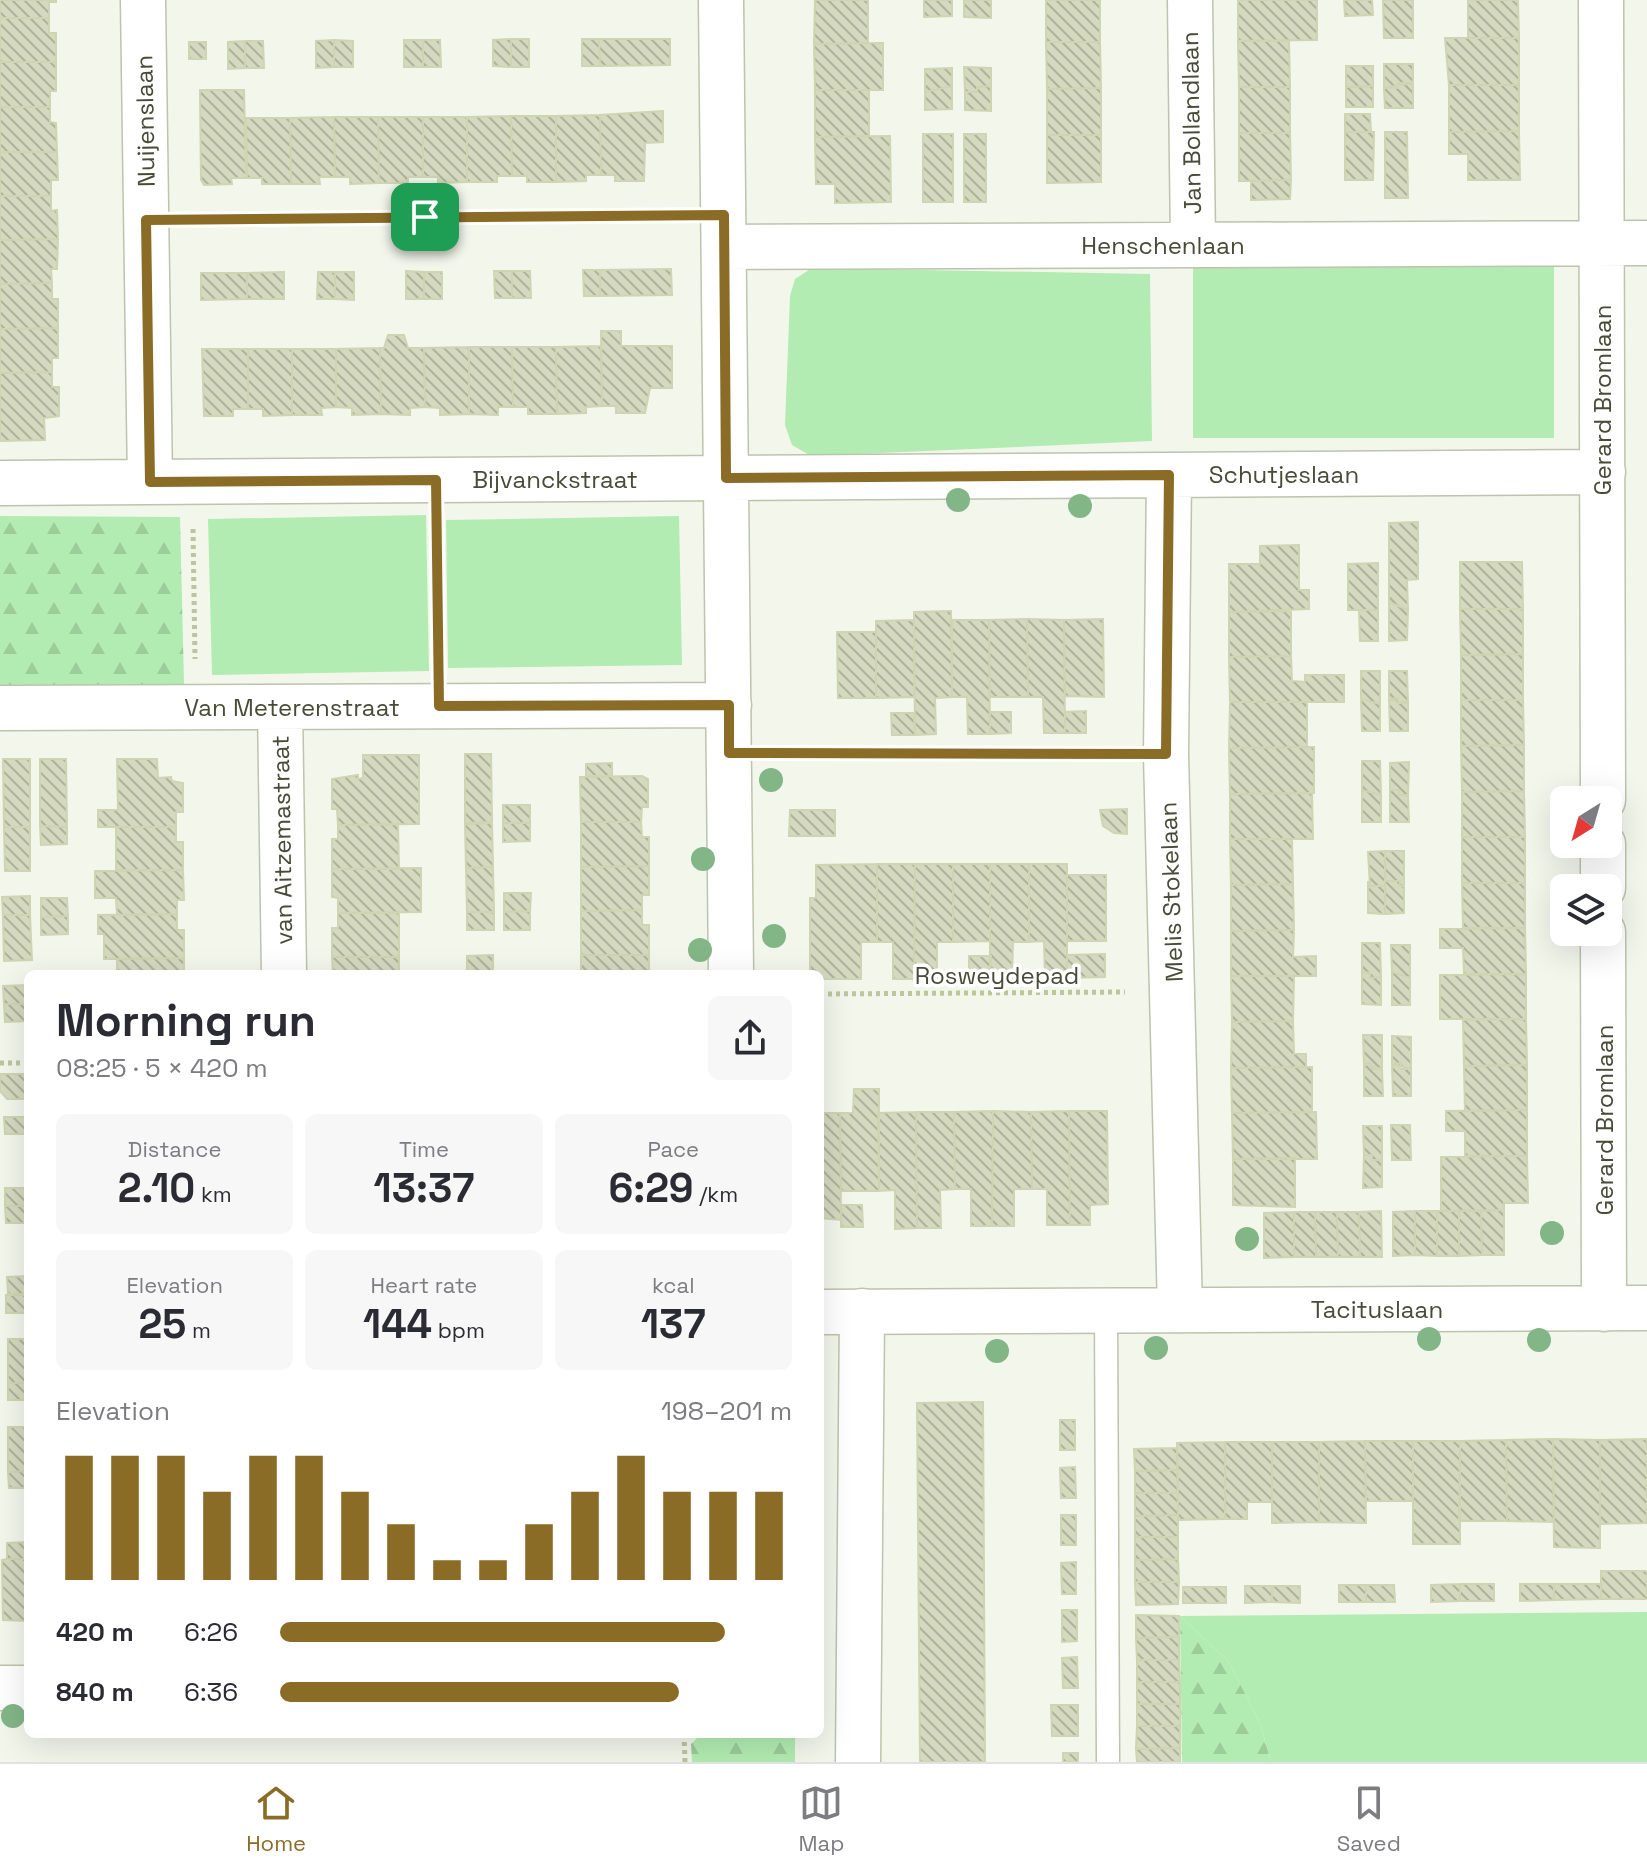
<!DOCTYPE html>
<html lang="en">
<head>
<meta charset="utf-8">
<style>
	body { margin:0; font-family:"Space Grotesk",sans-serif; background:#f7f7f7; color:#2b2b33; height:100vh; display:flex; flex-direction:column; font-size:30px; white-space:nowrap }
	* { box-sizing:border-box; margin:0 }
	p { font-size:26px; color:#7c7c81 }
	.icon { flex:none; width:44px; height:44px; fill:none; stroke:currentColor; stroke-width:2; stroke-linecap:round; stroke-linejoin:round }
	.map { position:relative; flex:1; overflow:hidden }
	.panel { position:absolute; left:24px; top:970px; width:800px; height:768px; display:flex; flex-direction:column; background:#fff; border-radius:12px; box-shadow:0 8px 32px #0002 }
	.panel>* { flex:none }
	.needle { width:52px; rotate:217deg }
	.fabs { position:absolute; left:1550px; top:786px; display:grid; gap:16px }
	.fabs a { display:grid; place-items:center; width:72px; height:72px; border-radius:12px; background:#fff; box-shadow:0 8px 32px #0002; font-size:40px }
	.pin { position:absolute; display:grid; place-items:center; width:68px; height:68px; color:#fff; margin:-34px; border-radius:16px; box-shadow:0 4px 12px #0006 }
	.round { display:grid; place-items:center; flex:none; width:84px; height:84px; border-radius:12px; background:#f7f7f7 }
	.head { display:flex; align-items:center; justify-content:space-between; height:136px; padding:0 32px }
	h1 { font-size:44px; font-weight:600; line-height:60px }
	.stats { display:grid; grid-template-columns:repeat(3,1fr); gap:12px; height:136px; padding:8px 32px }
	.stats div { display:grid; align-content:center; border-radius:12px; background:#f7f7f7; text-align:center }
	.stats b { font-size:40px; font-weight:600 }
	.stats small { font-size:22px; font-weight:400 }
	.stats p { font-size:22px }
	.chart { height:224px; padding:16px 32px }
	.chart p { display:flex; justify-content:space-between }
	.chart svg { width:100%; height:144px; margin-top:8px; stroke:#8a6c27; stroke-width:6 }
	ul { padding:0 32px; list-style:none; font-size:26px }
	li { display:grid; grid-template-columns:128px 96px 1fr; align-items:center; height:60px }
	li i { height:20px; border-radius:10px; background:#8a6c27 }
	.tab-bar { display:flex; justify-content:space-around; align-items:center; height:112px; border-top:2px solid #e1e1e2; background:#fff; font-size:22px; color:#7c7c81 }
	.tab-bar a { display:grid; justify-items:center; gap:4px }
	.tab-bar .on { color:#8a6c27 }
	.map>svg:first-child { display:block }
	.green { fill:#b2ecb2 }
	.forest { fill:url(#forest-firs) }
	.building { fill:url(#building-back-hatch); stroke:#cfd4b2; stroke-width:2 }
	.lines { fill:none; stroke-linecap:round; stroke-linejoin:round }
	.lane-casing { stroke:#bec3ad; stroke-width:25 }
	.street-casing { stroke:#bec3ad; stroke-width:47 }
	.path { stroke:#bdc59d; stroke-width:5; stroke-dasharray:4 4; stroke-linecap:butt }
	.lane { stroke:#fff; stroke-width:22 }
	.street { stroke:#fff; stroke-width:44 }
	.tree { fill:#82b687 }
	.route-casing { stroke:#fff; stroke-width:16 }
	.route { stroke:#8a6c27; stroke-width:10 }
	.labels { text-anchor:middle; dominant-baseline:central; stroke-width:7; stroke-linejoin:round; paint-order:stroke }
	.street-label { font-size:24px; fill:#484b38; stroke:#fff }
</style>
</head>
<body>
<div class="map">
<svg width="1647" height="1762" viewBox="0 0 1647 1762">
	<defs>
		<pattern id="forest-firs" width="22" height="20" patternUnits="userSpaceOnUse" patternTransform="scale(2)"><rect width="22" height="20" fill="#b2ecb2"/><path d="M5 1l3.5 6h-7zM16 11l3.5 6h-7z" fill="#9bcc9a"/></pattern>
		<pattern id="building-back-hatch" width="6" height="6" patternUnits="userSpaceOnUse" patternTransform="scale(2)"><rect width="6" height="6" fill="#d5d9bf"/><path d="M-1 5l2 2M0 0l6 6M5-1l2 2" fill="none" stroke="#afb29c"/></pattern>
	</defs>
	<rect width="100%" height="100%" fill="#f3f6eb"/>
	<path class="green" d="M1193,265L1554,266V438H1193Z
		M812,268L1150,274L1152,441L811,456L792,445L785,425L790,296L795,279Z
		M426,515L429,671L212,675L208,519Z
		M679,516L682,665L448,668L446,520Z
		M1647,1612V1762H1271L1260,1723L1229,1662L1180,1616Z"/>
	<path class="forest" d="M0,516L180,517L184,684L0,686Z
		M1180,1616L1229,1662L1260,1723L1271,1762H1182Z
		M701,1734H795V1762H692L691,1744Z"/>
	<path class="building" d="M0,0H56V2H49V18H0Z
		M815,0H868V43L814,44Z
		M924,0H952V16L924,17Z
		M964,0H991V18L964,17Z
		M1046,0H1100V42H1046Z
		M1238,0H1317V40L1238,41Z
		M1344,0H1372L1373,15L1345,16Z
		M1383,0H1413V38H1384Z
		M1468,0H1518L1519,38H1468Z
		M0,18H49V33H56V62H0Z
		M1445,38H1519V85H1449Z
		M511,39V67L493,66V40Z
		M511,39H529V67H511Z
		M582,39H599L600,66H582Z
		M599,39H670V65L600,66Z
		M334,40V67L316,68V41Z
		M334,40L353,41V67H334Z
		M404,40H423V67H404Z
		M423,40H440L441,67H423Z
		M245,41V68L228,69V42Z
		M245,41H263L264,68H245Z
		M1238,41H1289L1290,87H1239Z
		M189,42H206V59H189Z
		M1046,42H1100L1101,88L1047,89Z
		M883,43V90H815L814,44Z
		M0,62H56V91H50V107H0Z
		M1384,64H1413V83L1384,88Z
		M1346,66H1373V86L1346,87Z
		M964,67L991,68V86L977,87V92H965Z
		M952,68V86L925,92V69Z
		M1398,83H1413V108H1385L1384,88H1398Z
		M1449,85H1519V131L1449,132Z
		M952,86V109L925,110V92Z
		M991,86V111L965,110V92H977V87Z
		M1373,86V107H1346V87Z
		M1239,87H1290V133H1239Z
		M1101,88V135H1047V89Z
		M200,90H244L246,178H231L232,184L204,185L201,180Z
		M815,90H869V136L815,137Z
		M0,107H50V122L56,123L57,152H0Z
		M663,111V142L645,143L644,181H615V175H601L600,115Z
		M1345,114H1370L1371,132H1345Z
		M600,115L601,175H586V181L556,182V116Z
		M511,116L512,176H497V182H467V117Z
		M511,116H556V182H527V176H512Z
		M334,117L335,177H319L320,184H291L290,118Z
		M334,117H378L379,183L350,184V177H335Z
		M378,117H423V177H408V183H379Z
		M423,117H467V182L438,183V177H423Z
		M246,118H290L291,184H262V178H247Z
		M1519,131L1520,180H1468V154H1449V132Z
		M1345,132H1374L1373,180H1345Z
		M1385,132H1407L1408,198H1385Z
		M1239,133H1290L1291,180L1239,181Z
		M923,134H953V202H923Z
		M964,134H986V202H964Z
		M1047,135H1101V182L1047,183Z
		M890,136L891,202L835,203V184H816L815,137Z
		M0,152H57L58,180H51V196H0Z
		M1291,180L1290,199L1251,200V181Z
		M0,196H51V211L57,210L58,239L0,240Z
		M58,239L57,269H51L52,283L0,284V240Z
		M671,269L672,295L600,296V270Z
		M583,270H600V296H584Z
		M406,271L424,272V299H406Z
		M494,271H512V298H495Z
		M512,271H530L531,298H512Z
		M284,272V299H247V273Z
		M318,272H335V299H317Z
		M335,272H354V300L335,299Z
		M424,272H442V299H424Z
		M201,273H247V299L201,300Z
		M52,283V299H58V328L0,329V284Z
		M58,328V358H52V372L0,373V329Z
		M601,331H621V346H672V388H650L645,413H616V406H602Z
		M388,335H404L408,348H424L425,407L410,408V415L381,414L380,348H384Z
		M601,346L602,406L586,407V413L557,414L556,347Z
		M469,347H512L513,407H498V415L469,414Z
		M469,347V414L440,415V408L425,407L424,348Z
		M512,347H556L557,414H528V407H513Z
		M380,348L381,414L352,415V408L336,407V349Z
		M202,349H248V409H233V416H204Z
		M248,349H292V415L263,416V409H248Z
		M292,349H336V407L321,408L322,415H292Z
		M52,372V387H59V416L44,418L45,440L0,441V373Z
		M1418,522V579L1407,580L1408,610L1389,602V523Z
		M1299,545V590H1309V609L1229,612V564H1260V546Z
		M1460,562H1522L1523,609H1460Z
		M1378,563V610H1348V564Z
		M1389,602L1408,610L1407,640L1389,641Z
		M1460,609H1523V654L1461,655Z
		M1359,610H1378V641H1360Z
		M951,611L952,697L935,698L936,734L915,735L914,612Z
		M1291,611V656L1229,657V612Z
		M1027,619L1028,697H990L989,620Z
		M1027,619L1064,620L1065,733H1044L1043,697H1028Z
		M1103,619L1104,697L1065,696L1064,620Z
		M914,620V697L876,698V621Z
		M952,620H989L990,734H968L967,697H952Z
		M837,632H876V698H838Z
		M1523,654V700H1461V655Z
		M1291,656L1292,681L1305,682V675H1344V702H1230L1229,657Z
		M1361,671H1380V704L1361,699Z
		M1389,671H1407L1408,703L1389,699Z
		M1398,698V703H1408V731H1390L1389,699Z
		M1361,699L1380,704V731H1362Z
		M1461,700H1523L1524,745L1461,746Z
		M1230,702H1307V747L1229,748Z
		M1086,711V733H1065V712Z
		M990,712H1011V733L990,734Z
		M891,713H914L915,735H892Z
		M1524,745V791L1462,792L1461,746Z
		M1314,747V793L1230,794L1229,748Z
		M465,754H491L492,822L465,823Z
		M363,755H419V824L338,825L337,809H332V779L358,775V779L363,778Z
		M3,759H30V827H4Z
		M40,759H66L67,827L40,826Z
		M117,759H157L158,778L171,777L172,781L183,783V812H176V827H98V810H118Z
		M1362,761H1380L1381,795L1362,790Z
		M1409,762L1408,795H1399V790H1390V763Z
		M612,763V776H586V764Z
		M642,776L648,779V807H642L641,822H581L580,777Z
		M1362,790L1381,795V822H1362Z
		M1390,790H1399V795H1408L1409,822H1390Z
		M1524,791L1525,837H1462V792Z
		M1312,793L1313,839H1230V794Z
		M503,805H530V823H503Z
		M1127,809V834L1114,833L1103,826L1100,810Z
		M790,810H835V836H789Z
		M581,822H641L642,837H649V866L581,867Z
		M492,823L493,867L466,868L465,824Z
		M503,823H530V841L503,842Z
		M398,824L399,869H332V839H338V825Z
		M40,826L67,827V844L41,845Z
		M4,827H30V871H5Z
		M116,827H176V842H183V870H116Z
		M1462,837H1525V883H1462Z
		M1230,839H1292L1293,884L1231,885Z
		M1385,851H1404V886H1400V881H1385Z
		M1385,851V886H1370L1368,852Z
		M877,864V942H861V979H820V974H810V898H816V865Z
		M877,864H915L914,979H893V942H877Z
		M915,864H953V942H937V978L914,979Z
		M953,864H990V941L953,942Z
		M990,864H1029V942H1013L1012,979L990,978Z
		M1029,864H1067V978H1045L1044,941L1029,942Z
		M649,866V895H642V910L581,911V867Z
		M493,867L494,912H467L466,868Z
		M421,868V912L338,913V898L332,897V869Z
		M183,870L184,900H177V914L117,915L116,898H95V871Z
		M1067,875H1106V941H1067Z
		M1368,881L1370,886H1385V914L1368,913Z
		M1385,881H1400V886H1404V913L1385,914Z
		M1462,883H1525V928H1463Z
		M1293,884L1294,930L1231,931V885Z
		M504,893H531L530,911L504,912Z
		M30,896V915H3L2,897Z
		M41,898H67L68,916L41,917Z
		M642,910V925H649V955H581V911Z
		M530,911V930H504V912Z
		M467,912H494V930H467Z
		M338,913H399V957H332V928H338Z
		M177,914V930H184V958L104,959V934H98V915Z
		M3,915H30L32,960L4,961Z
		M68,916V934L41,935V917Z
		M1525,928L1526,974H1464L1463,948H1440V929Z
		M1294,930L1293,957L1316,956V976H1231V931Z
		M1362,943H1380L1381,977L1370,978V973L1362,972Z
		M1391,945H1410V978L1392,972Z
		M1105,954V977L1067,978V955Z
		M493,955V974H467V956Z
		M581,955H649V974H581Z
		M969,956H991L990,978H969Z
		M332,957H399V974H333Z
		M184,958V974H117V959Z
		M1362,972L1370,973V978L1381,977V1005L1362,1004Z
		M1392,972L1410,978V1005H1392Z
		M1526,974V1019H1440V975Z
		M1231,976H1294L1293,1021L1232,1022Z
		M28,985V1004H4L3,986Z
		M4,1004H28V1021L5,1022Z
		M1526,1019L1527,1065L1464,1066L1463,1020Z
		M1293,1021L1294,1054H1306V1067L1231,1068L1232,1022Z
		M1363,1035H1382V1069L1364,1064Z
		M1392,1036L1411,1037V1069L1392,1064Z
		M1371,1063L1372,1069H1382L1383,1096H1364V1064Z
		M1401,1063V1069H1411V1096H1393L1392,1064Z
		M1527,1065V1110L1465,1111L1464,1066Z
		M1312,1067V1112L1232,1113L1231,1068Z
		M0,1074H28V1099H7L0,1091Z
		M854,1089H879V1191H841L840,1113H853Z
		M1527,1110V1156H1465V1131H1446V1111Z
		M993,1111L992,1226H971V1189H955L954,1112Z
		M993,1111L1031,1112L1032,1189H1014V1226H992Z
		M1069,1111L1070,1225H1047V1189H1032L1031,1112Z
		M1069,1111H1107L1108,1204L1090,1205V1225H1070Z
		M916,1112H954L955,1189L940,1190L941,1228H917Z
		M916,1112L917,1228L895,1229V1190L879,1191L878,1113Z
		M1316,1112L1317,1159H1233L1232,1113Z
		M820,1113H840L841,1220L820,1218Z
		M4,1117H28V1134H5Z
		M1391,1125H1410L1411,1160H1392Z
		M1363,1126H1382V1160H1372V1155H1364Z
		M1364,1155H1372V1160H1382V1187L1363,1188Z
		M1527,1156L1528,1203H1504V1210L1441,1211V1157Z
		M1295,1158V1207L1233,1205V1159Z
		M5,1188H28V1206H5Z
		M841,1205H862L863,1227H841Z
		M5,1206H28V1223H6Z
		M1504,1210V1255H1482L1481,1211Z
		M1381,1211L1382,1257H1360L1359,1212Z
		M1415,1211H1437V1256L1415,1255Z
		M1415,1211V1255L1393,1256V1212Z
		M1437,1211H1459V1256H1437Z
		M1459,1211H1481L1482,1255L1459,1256Z
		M1294,1212H1315L1316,1257H1294Z
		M1294,1212V1257L1264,1258V1213Z
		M1315,1212H1337L1338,1257H1316Z
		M1337,1212H1359L1360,1257H1338Z
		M28,1276V1294H8L7,1277Z
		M6,1295H28V1313H6Z
		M8,1339H28V1383H8Z
		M8,1383H28V1400H8Z
		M983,1402L985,1762H920L917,1403Z
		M1060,1420H1075V1450H1060Z
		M8,1427H28V1471L8,1472Z
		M1553,1439L1554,1522L1507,1521L1506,1440Z
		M1553,1439L1600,1440V1548L1554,1547Z
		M1647,1439V1523L1600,1524V1440Z
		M1506,1440L1507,1521H1459L1460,1441Z
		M1365,1441H1413V1501H1366Z
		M1365,1441L1366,1523L1319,1522V1442Z
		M1413,1441H1460V1544H1413Z
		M1225,1442H1272V1502H1247V1519H1225Z
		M1225,1442V1519L1178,1520L1177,1443Z
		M1272,1442H1319V1522L1272,1523Z
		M1177,1448L1178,1470L1135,1471L1134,1449Z
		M1075,1467L1076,1498H1061L1060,1468Z
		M1178,1470V1493H1135V1471Z
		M28,1471V1488H9L8,1472Z
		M1135,1493H1178V1515L1135,1516Z
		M1061,1515H1076V1545H1061Z
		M1178,1515V1537H1135V1516Z
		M1135,1537H1178V1559L1135,1560Z
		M28,1542V1559H7V1543Z
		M7,1559H28V1621L3,1620L2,1560Z
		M1178,1559L1179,1582H1135V1560Z
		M1076,1562V1594H1062L1061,1563Z
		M1601,1571H1647V1599H1601Z
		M1135,1582H1179L1178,1604L1136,1605Z
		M1460,1584H1494V1601H1460Z
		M1460,1584V1601L1431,1602V1585Z
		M1520,1584H1554V1600L1520,1601Z
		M1554,1584H1601V1599L1554,1600Z
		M1339,1585H1366V1602H1339Z
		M1366,1585H1394L1395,1602H1366Z
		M1245,1586H1272V1602L1245,1603Z
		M1272,1586H1300V1603L1272,1602Z
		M1183,1587H1226V1603H1183Z
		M1062,1610H1077V1641L1062,1642Z
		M1136,1615L1179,1616V1637L1136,1638Z
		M1179,1637V1660H1137L1136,1638Z
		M1077,1657L1078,1688H1063L1062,1658Z
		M1137,1660H1179L1180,1682H1137Z
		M1137,1682H1180V1704H1137Z
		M1137,1704H1180V1726H1137Z
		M1051,1705H1078V1736H1052Z
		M1137,1726H1180V1748L1136,1749Z
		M1180,1748V1762H1137L1136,1749Z
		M1063,1753H1078V1762H1063Z"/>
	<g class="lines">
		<g class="lane-casing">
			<path id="lane" d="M1106,1311L1108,1762"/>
		</g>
		<g class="street-casing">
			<path id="street" d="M143,0L150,482
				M721,0L731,974
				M1190,0L1193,245
				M1601,0L1603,800
				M724,247L1647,243
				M1169,475L1166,754L1180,1310
				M0,483L1603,472
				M280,707L284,974
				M0,708L729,705
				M1603,844V888
				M1603,932L1604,1309
				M820,1312L1647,1308
				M0,1688H28
				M858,1762L862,1311"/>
		</g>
		<path class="path" d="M191,220L677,215
			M437,527L438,661
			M193,529L195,659
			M774,754H1120
			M820,994L1125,992
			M0,1063H28
			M684,1734L685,1762"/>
		<use href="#lane" class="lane"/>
		<use href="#street" class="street"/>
	</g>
	<g class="tree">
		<circle cx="958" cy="500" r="12"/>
		<circle cx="1080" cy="506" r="12"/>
		<circle cx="771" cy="780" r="12"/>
		<circle cx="703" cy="859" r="12"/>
		<circle cx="774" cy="936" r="12"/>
		<circle cx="700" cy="950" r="12"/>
		<circle cx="1552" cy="1233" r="12"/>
		<circle cx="1247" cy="1239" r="12"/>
		<circle cx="1429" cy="1339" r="12"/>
		<circle cx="1539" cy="1340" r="12"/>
		<circle cx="1156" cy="1348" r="12"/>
		<circle cx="997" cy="1351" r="12"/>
		<circle cx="13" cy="1716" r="12"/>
	</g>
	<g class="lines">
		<g class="route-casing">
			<path id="route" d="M724,215L726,478L1169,475L1166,754L729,753V705L439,706L436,480L150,482L146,220Z"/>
		</g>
		<use href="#route" class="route"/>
	</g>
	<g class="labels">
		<g class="street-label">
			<text transform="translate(145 121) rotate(-91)">Nuijenslaan</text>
			<text transform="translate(1191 123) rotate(-91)">Jan Bollandlaan</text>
			<text x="1163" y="245">Henschenlaan</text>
			<text transform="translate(1602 400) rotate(-90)">Gerard Bromlaan</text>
			<text x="1284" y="474">Schutjeslaan</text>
			<text x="555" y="479">Bijvanckstraat</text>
			<text x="292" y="707">Van Meterenstraat</text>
			<text transform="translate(282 840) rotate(-91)">van Aitzemastraat</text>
			<text transform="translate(1171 892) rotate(-92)">Melis Stokelaan</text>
			<text x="997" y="975">Rosweydepad</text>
			<text transform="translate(1604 1120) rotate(-90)">Gerard Bromlaan</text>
			<text x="1377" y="1309">Tacituslaan</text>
		</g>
	</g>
</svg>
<div class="fabs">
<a><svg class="needle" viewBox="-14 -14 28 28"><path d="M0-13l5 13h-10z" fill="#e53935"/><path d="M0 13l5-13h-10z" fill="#7c7c81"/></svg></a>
<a><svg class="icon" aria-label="layers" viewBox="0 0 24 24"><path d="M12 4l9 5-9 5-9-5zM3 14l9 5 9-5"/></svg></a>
</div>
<div class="pin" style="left:425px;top:217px;background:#1e9e55"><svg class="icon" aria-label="arrive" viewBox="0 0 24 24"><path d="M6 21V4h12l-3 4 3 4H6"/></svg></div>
<section class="panel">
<div class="head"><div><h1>Morning run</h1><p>08:25 · 5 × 420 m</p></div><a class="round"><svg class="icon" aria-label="share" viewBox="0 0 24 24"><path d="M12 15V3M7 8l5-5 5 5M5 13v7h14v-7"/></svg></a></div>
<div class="stats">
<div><p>Distance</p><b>2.10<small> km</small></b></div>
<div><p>Time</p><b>13:37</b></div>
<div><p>Pace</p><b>6:29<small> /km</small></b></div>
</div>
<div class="stats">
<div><p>Elevation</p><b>25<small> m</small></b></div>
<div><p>Heart rate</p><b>144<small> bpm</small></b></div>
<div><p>kcal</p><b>137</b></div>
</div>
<div class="chart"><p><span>Elevation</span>198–201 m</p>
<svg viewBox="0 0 160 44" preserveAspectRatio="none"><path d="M5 44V6M15 44V6M25 44V6M35 44V17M45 44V6M55 44V6M65 44V17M75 44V27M85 44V38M95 44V38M105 44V27M115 44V17M125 44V6M135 44V17M145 44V17M155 44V17"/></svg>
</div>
<ul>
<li><b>420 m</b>6:26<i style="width:87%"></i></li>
<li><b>840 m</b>6:36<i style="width:78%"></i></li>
</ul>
</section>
</div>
<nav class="tab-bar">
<a class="on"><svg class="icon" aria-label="home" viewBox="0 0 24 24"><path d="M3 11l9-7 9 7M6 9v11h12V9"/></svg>Home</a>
<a><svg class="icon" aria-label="map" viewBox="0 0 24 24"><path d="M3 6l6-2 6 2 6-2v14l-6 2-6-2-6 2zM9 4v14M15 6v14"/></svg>Map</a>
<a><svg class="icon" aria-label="saved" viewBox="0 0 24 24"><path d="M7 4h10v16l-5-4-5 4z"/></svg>Saved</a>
</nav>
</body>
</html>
